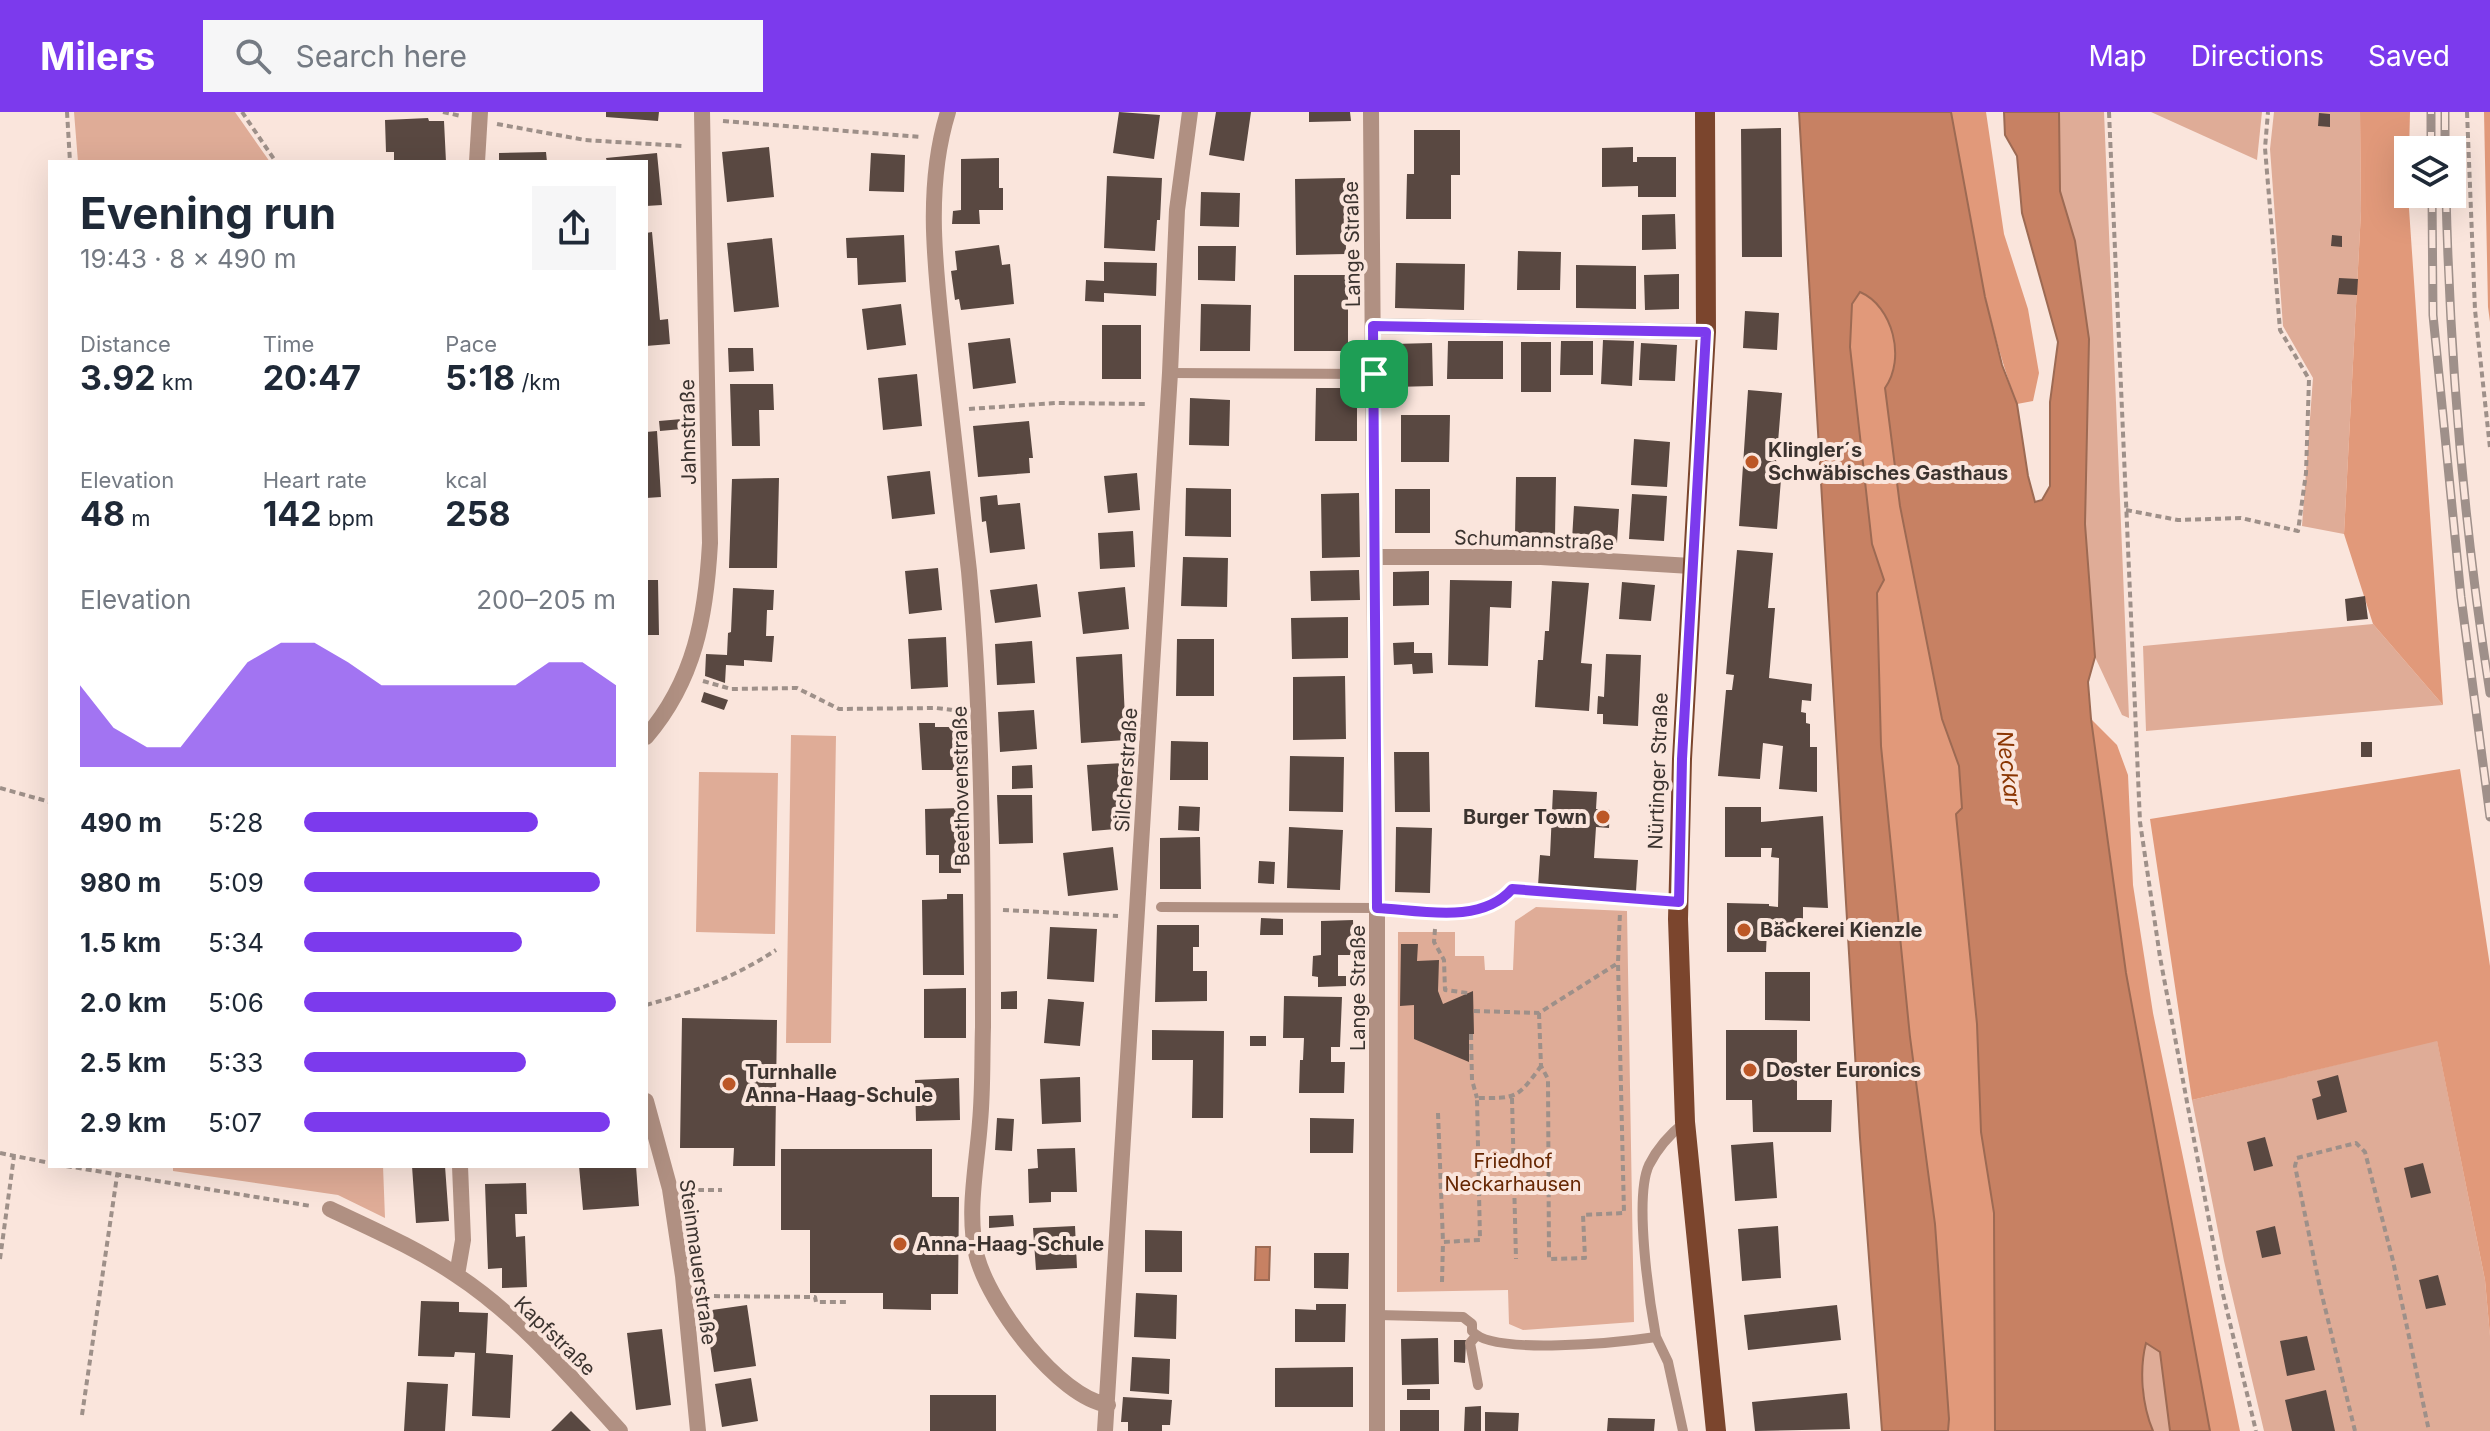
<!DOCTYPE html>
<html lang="en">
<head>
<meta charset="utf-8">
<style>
	body { margin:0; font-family:Inter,sans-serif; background:#f6f6f7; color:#1f2937; height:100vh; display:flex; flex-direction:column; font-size:30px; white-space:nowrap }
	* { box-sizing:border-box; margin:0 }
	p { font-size:26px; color:#747a83 }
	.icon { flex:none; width:44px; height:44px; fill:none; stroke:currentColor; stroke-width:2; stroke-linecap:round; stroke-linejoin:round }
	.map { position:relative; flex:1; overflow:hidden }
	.details { position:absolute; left:48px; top:48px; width:600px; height:1008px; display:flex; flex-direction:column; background:#fff; border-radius:0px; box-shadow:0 8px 32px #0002 }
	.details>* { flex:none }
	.buttons { position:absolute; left:2394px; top:24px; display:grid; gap:16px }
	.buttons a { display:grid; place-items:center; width:72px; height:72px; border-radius:0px; background:#fff; box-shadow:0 8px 32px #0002; font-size:40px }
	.pin { position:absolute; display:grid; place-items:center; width:68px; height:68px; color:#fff; margin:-34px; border-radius:16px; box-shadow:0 4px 12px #0006 }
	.round { display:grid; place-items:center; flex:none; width:84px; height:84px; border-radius:0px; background:#f6f6f7 }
	.overview { display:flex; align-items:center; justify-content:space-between; height:136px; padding:0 32px }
	h1 { font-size:44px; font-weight:700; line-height:60px }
	.figures { display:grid; grid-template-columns:repeat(3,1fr); gap:12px; height:136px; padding:8px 32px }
	.figures div { display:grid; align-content:center }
	.figures b { font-size:34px; font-weight:700 }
	.figures small { font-size:22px; font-weight:400 }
	.figures p { font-size:22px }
	.chart { height:224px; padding:16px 32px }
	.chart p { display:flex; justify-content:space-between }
	.chart svg { width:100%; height:144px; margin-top:8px; fill:#7c3aed; opacity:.7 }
	ul { padding:0 32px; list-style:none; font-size:26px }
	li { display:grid; grid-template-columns:128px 96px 1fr; align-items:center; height:60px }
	li i { height:20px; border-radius:10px; background:#7c3aed }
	header { display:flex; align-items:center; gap:48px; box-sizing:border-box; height:112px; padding:0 40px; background:#7c3aed; color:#fff }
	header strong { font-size:38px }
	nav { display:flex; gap:44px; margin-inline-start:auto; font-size:28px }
	.search { width:560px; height:72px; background:#f6f6f7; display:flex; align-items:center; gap:20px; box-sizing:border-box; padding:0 28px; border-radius:0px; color:#747a83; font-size:30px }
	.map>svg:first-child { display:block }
	.green { fill:#dfac97 }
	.forest { fill:#e1997a }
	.water { fill:#c78163; stroke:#9d6a53; stroke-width:2 }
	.building { fill:#594841 }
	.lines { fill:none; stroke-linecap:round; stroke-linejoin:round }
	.path { stroke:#9e9089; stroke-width:4; stroke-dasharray:6 4; stroke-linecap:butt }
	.lane { stroke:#b09082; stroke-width:10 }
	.street { stroke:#b09082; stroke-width:16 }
	.primary { stroke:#7b452d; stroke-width:20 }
	.rail-casing { stroke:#9f908a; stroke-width:9 }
	.rail { stroke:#fae5dc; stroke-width:6; stroke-dasharray:18; stroke-linecap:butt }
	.route-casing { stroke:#fff; stroke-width:16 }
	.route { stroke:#7c3aed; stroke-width:10 }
	.poi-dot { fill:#bc5726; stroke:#fae5dc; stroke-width:3 }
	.labels { text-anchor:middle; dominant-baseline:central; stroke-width:8; stroke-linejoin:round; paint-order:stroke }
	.street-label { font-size:20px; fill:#3b332f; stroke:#fae5dc }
	.poi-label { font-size:20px; font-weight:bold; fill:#3b332f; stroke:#fae5dc; text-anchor:start }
	.park-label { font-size:20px; fill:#662602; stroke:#fae5dc }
	.water-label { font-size:22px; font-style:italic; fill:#8a3502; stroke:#fae5dc }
</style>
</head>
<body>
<header>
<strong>Milers</strong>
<div class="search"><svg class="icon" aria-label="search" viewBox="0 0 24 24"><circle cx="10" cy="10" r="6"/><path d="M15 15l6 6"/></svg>Search here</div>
<nav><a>Map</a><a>Directions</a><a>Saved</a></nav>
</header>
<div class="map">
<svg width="2490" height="1319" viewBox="0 0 2490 1319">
	<rect width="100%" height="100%" fill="#fae5dc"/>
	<path class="green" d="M74,0H235L270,50H78Z
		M2059,0H2104L2129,606L2122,603L2095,545L2085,412L2089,227L2075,129L2060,79Z
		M2151,0H2262L2257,48Z
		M2274,0H2360L2361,99L2344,422L2302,414L2313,266L2283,214L2270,37Z
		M2373,512L2443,593L2146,619L2143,534Z
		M791,623L836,624L831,931H786Z
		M699,660L778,661L775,822L696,820Z
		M1536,795L1627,799L1634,1210L1523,1218L1509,1212L1508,1178L1397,1180L1398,820H1455V844H1484L1485,858H1513L1515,809Z
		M2437,928L2485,1168L2490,1224V1319H2264L2224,1149L2192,988Z
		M173,1054H383L385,1106L338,1083L173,1059Z
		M2145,1230L2160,1240L2170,1319H2153C2142,1292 2141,1259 2145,1230Z"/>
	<path class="forest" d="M1951,0H1986L2004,122L2028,197L2039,261L2033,289L2017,292C1982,198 1968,98 1951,0Z
		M2360,0H2410L2408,82L2443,593L2373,512L2344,422L2361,99Z
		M2484,0H2490V210L2488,195Z
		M1860,180C1893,195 1906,246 1885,276L1900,394L1942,607L1959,654L1962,697L1956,703L1977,912L1981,1020L1994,1101L1995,1319H1948L1935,1112L1910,925L1881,634L1877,480L1884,468L1872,432L1850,235L1852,192Z
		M2091,607L2117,633L2128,663L2133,773L2153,901L2240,1319H2210L2126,861Z
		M2460,657L2490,854V1224L2485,1168L2437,929L2192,988L2150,707Z"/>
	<path class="water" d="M1799,0H1951L1985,185L2002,253L2017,292L2028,364L2035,390L2042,388L2050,374V290L2058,230L2022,101L2017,44L2005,23L2004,0H2059L2060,79L2075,129L2089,227L2085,412L2095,545L2088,570L2091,607L2126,861L2210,1319H2170L2160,1240L2146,1231C2139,1258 2142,1293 2153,1319H1995L1994,1101L1981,1020L1977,912L1956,702L1962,696L1959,654L1942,607L1900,394L1885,276C1906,247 1893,194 1860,180L1852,192L1850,235L1872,432L1884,468L1877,481L1881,634L1910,925L1935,1112L1949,1307L1948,1319H1882L1860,1026Z
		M1256,1135H1270L1269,1168H1255Z"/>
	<path class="building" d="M606,0H659L658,9L606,5Z
		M1119,0L1160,3L1154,47L1113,41Z
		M1216,0H1251L1244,49L1209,43Z
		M1309,0H1350L1351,9L1309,10Z
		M2319,1L2330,2V15L2318,14Z
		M428,6L429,9H444L446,50H394V40H386L385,8Z
		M1781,16L1782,145H1742L1741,17Z
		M1414,18H1460V63H1451V107H1406L1407,62H1414Z
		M769,35L774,85L727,90L722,40Z
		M1633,35V50H1637V45H1676V85H1638V74L1602,75V36Z
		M546,40L547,50H499V41Z
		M657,41L662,93L646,94V50H607L606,46Z
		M871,41L905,43L904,80L869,79Z
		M999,46V76H1003V98H979L980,112H952L953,99L961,98V47Z
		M1107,64L1162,66L1160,108H1157L1155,139L1104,136Z
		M1345,66L1346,142L1296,143L1295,67Z
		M1201,80L1240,81L1239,115L1200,114Z
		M1675,102L1676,137L1642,138V103Z
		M652,120L660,208L668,207L670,232L646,234V121Z
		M904,123L906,170L858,173L857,146H847L846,126Z
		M2332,123L2342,124V135L2331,134Z
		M772,126L779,195L734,200L727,131Z
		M999,133L1002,153L1010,152L1014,192L961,198L959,187L955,188L951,159L957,158L955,139Z
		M1198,134H1236L1235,169L1198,168Z
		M1518,139L1561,140L1560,178H1517Z
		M1104,150L1157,151L1156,184L1104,181V190L1085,189L1086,168L1104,169Z
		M1396,151L1465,152L1464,198L1395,196Z
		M1576,153L1636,154V197L1576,196Z
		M1679,162V197L1645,198L1644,163Z
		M1294,163H1348V239H1294Z
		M2339,166L2358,167L2357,183L2337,182Z
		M901,192L906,233L867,238L862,197Z
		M1201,192L1251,193L1250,239H1200Z
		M1745,199L1779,201L1777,238L1743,236Z
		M1102,213H1141V267H1102Z
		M1010,226L1016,271L973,277L968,231Z
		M1603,228L1634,229L1632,274L1601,272Z
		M1448,229H1503V267H1447Z
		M1561,229H1593V263H1560Z
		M1521,230H1551V280H1521Z
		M1432,231L1433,274L1394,275L1393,232Z
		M1641,231L1677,233L1675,269L1639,268Z
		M728,236H753L754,259L729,260Z
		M917,262L922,314L883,318L878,266Z
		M730,272H773L774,298H759L760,334H732Z
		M1316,276H1357V329H1315Z
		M1748,278L1782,281L1775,367H1781L1777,417L1739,414Z
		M1190,286L1230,288L1229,334L1189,333Z
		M1401,303H1450L1449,350H1401Z
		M682,307V317L660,319L659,309Z
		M1029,309L1033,346H1029L1030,361L978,365L973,314Z
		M657,319L661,385L646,386V320Z
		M1634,327L1670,330L1667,375L1631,373Z
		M930,359L935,402L892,407L887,364Z
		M1137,361L1140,398L1108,401L1104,364Z
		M1516,365H1556L1555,425L1515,424Z
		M779,366L777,456H729L732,367Z
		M1186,376L1231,377V425L1185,424Z
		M1395,377H1430V421H1395Z
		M1359,381L1360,445L1322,446L1321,382Z
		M1632,382L1667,384L1664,429L1629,427Z
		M997,383L998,393L1020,391L1025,437L990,441L986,409L982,410L980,385Z
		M1574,394L1619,397L1617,431L1572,428Z
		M1133,419L1135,455L1100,457L1098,421Z
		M1737,438L1773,441L1768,496H1775L1769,566L1812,572L1811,589L1802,588L1801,600L1806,601V611L1810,612V635H1817V680L1779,677L1783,634L1763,631L1760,667L1718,664L1726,578H1732L1734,563L1726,562Z
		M1183,445L1228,446L1227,495L1181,494Z
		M938,456L942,498L909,502L905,459Z
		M1359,458L1360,488L1311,489L1310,459Z
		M1429,459V493L1393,494V460Z
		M646,468H658L659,523H646Z
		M1450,468L1512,469L1511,496L1490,495L1488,554L1448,553Z
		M1552,469L1589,471L1581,551L1592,552L1589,599L1535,595L1538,548H1543L1545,519H1549Z
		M1622,470L1655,473L1651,509L1619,507Z
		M1037,472L1041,505L995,511L990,478Z
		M1125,475L1129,517L1083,522L1078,480Z
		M733,476L774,478L773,498H767L766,524H774L772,550L744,548V554L726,553L725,571L705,564L706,542L727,543L728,521L731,520Z
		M2365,484L2368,507L2347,509L2345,487Z
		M1348,505V546L1292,547L1291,506Z
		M946,525L948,575L911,577L908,527Z
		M1177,527H1214V584H1176Z
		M1032,529L1035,571L997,573L995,532Z
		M1414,530V541H1432L1433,561L1413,562L1412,552L1394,553L1393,531Z
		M1122,542L1126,628L1081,631L1076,545Z
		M1606,542L1641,543L1638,614L1603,612V602H1597L1598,584L1604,585Z
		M1345,564L1346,627L1293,628V565Z
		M704,580L728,588L724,598L701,590Z
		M1034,598L1037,637L1000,640L998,600Z
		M919,611H935V615H959V658H922Z
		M1171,629L1208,630V668H1170Z
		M2361,630H2372V645H2361Z
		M1394,640H1429L1430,700H1395Z
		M1290,644L1344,645L1343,700L1289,699Z
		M1124,651L1128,716L1092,719L1087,653Z
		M1032,653L1033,676L1012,677V654Z
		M1553,678L1597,680L1596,697L1610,698L1609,716L1596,715L1594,746L1638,748L1636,779L1538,774L1540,743L1550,744Z
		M997,683H1032L1033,731L999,732Z
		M1179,694L1200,695L1199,719L1178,718Z
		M1725,695H1761V710L1823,704L1828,796L1803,795V818H1767L1766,840H1727V791L1769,792V794L1778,795L1779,746L1771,745L1772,736H1761V745H1725Z
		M960,696L961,761H939V743H926L925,697Z
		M1289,715L1343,718L1340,778L1287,776Z
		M1396,715L1432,716L1430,781L1395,780Z
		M1200,725L1201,777H1160V726Z
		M1113,735L1118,778L1068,784L1063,741Z
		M1259,749L1275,750L1274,772L1258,771Z
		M947,782H963L964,863H923L922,788L947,787Z
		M1261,806L1283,807V823H1260Z
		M1353,808L1354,843H1338V864H1346V874L1318,875V865L1312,864L1313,844L1321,843V809Z
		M1157,813H1199V835H1193V859H1207V889L1155,890Z
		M1050,815L1097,817L1094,870L1047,867Z
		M1401,832H1418L1417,849L1439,848L1438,879L1443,892L1473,879L1474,922H1469V950L1414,927V893L1400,894Z
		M1765,860H1810V909L1765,908Z
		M966,876V926H924V877Z
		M1017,879V897H1001V880Z
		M1284,884L1342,885L1340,935H1331V950H1345L1344,981H1299L1300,948H1303L1304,926H1283Z
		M1048,887L1084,890L1080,934L1044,931Z
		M682,906L777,908L775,1054H733L734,1036H680Z
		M1152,918L1224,919L1223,1006H1192L1193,948H1152Z
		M1726,918H1797V988H1832L1831,1020H1753L1752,988H1726Z
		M1250,924H1266V934H1250Z
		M2338,963L2347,1000L2317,1008L2312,987L2321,984L2317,969Z
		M1080,965L1081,1010L1042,1012L1040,967Z
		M959,966L960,1008L916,1009L915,968Z
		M997,1006L1014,1007L1012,1039L995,1038Z
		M1310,1006L1354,1007L1353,1041H1310Z
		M2265,1025L2273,1054L2254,1059L2247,1030Z
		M1773,1030L1777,1086L1735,1089L1731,1033Z
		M1075,1036L1077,1080H1051V1090L1029,1091L1028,1057L1038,1056L1037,1037Z
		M781,1037H932V1085H959L958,1182H931V1198L883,1197V1181H810V1118H781Z
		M2423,1051L2431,1081L2411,1086L2404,1056Z
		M412,1054H445L449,1109L416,1111Z
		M579,1054H636L639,1094L583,1098Z
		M526,1071L527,1102H515L516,1125L525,1124L527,1175L502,1176V1156L488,1157L485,1072Z
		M1013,1103L1014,1114L989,1116V1104Z
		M1075,1114L1077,1156L1036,1158L1033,1116Z
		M1778,1114L1781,1166L1742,1169L1738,1117Z
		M2275,1114L2281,1142L2262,1146L2256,1119Z
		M1145,1118L1182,1119V1160H1145Z
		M1314,1141H1349L1348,1177L1314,1176Z
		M2438,1163L2446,1193L2426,1197L2419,1168Z
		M1136,1181L1177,1183L1176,1227L1134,1225Z
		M421,1189L459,1190V1200L488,1201L486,1241L513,1243L510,1306L472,1304L475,1241L455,1240L454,1245L418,1244Z
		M1316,1192H1346L1345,1230H1295V1197L1316,1198Z
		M747,1193L756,1254L714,1260L705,1199Z
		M1837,1193L1841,1228L1748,1238L1744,1203Z
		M662,1217L671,1293L636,1298L627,1221Z
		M2307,1224L2315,1258L2287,1264L2280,1229Z
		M1438,1226L1439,1272L1402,1273L1401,1227Z
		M1454,1228H1466L1465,1251L1454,1250Z
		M1132,1245L1170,1247L1169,1282L1130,1279Z
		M1353,1255V1295H1275V1256Z
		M751,1266L758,1309L722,1315L715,1272Z
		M407,1270L448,1272L445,1319H404Z
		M1407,1277H1430V1288H1407Z
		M2326,1278L2335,1319H2292L2285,1288Z
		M1847,1281L1850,1317L1755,1319L1752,1290Z
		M930,1283H996V1319H930Z
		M1123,1285L1172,1288L1170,1313H1162V1319H1128V1310H1121Z
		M1481,1294V1319H1464L1465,1295Z
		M1400,1298H1439V1319H1400Z
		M571,1299L591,1319H551Z
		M1485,1300L1519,1301L1518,1319H1485Z
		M1608,1306L1655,1307L1654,1319H1607Z"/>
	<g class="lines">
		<path class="path" d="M67,0L70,50
			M242,0L276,50
			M443,0L461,4
			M2109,0L2140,710L2160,845L2222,1178L2256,1319
			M2467,0L2475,198L2490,336
			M723,9L921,25
			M497,12L585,28L682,34
			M969,297L1055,291L1148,292
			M2126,398L2178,408L2241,406L2298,419L2306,361L2309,267L2280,218L2265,36L2268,0
			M703,569L731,577L797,576L839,597L936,596L960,599
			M0,676L50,690
			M1003,798L1118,804
			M1435,817L1434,830L1444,848L1445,878L1468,881
			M646,893C697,879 731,867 776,838
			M1474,899L1539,901L1618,851
			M1539,901L1541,954L1548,967L1549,1147L1585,1146L1583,1103L1624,1101L1618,851L1620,800
			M1471,922L1472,968L1477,986
			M1512,986L1516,1147
			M1438,1001L1443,1130L1480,1128L1477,986C1517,986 1517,987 1541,954
			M0,1041L50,1051
			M66,1054L311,1094
			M688,1078H722
			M0,1147L14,1044
			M1442,1170L1443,1130
			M704,1184L815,1185L816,1190H849
			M82,1303L117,1064
			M2355,1319L2319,1171L2295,1054L2297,1046L2356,1031L2365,1040L2393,1149L2429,1319"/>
		<path class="lane" d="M1170,261L1374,262
			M1161,795L1377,796L1453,800L1493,792L1504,786L1512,777L1679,790
			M1378,1203L1463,1205L1472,1212V1219C1492,1244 1623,1230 1656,1225L1668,1250L1683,1319
			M1476,1224L1470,1231L1478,1273
			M1656,1225C1649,1187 1634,1085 1649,1053C1658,1035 1670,1022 1685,1010"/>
		<path class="street" d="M948,0C925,74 935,153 943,229C951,306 961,383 969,459C983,611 983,763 983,915C982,946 983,978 980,1010C977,1053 966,1102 977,1145C990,1193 1058,1285 1108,1293
			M1371,0L1377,796V1319
			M477,50L480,0
			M1373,214L1706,220
			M1375,445H1541L1691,454
			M646,625C695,568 706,504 710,431L702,0
			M646,989L670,1077L683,1164L698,1319
			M330,1097C372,1117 416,1136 455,1162C518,1203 570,1264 620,1319
			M457,1163L463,1128L460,1054
			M1105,1319L1170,261L1177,98L1190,0"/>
		<path class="primary" d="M1705,0L1706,220L1682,647L1678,807L1685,1010L1716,1319"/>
		<g class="rail-casing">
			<path id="rail" d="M2445,0V38
				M2431,38V0
				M2432,82L2433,203L2461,485L2490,705
				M2446,82C2450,249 2464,416 2490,581"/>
		</g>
		<use href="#rail" class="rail"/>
	</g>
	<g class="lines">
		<g class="route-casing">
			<path id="route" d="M1373,214L1706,220L1682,647L1679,790L1512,777C1481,813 1419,798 1377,796Z"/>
		</g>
		<use href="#route" class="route"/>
	</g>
	<g class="poi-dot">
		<circle cx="1752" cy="350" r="8"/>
		<circle cx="1603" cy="705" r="8"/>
		<circle cx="1744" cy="818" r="8"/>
		<circle cx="1750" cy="958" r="8"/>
		<circle cx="729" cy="972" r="8"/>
		<circle cx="900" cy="1132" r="8"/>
	</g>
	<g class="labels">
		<g class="street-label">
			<text transform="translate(1352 132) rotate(-91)">Lange Straße</text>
			<text transform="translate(688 320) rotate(-91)">Jahnstraße</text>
			<text transform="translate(1534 428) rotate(2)">Schumannstraße</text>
			<text transform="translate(1126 658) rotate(-86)">Silcherstraße</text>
			<text transform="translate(1658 659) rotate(-88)">Nürtinger Straße</text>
			<text transform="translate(961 674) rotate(-91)">Beethovenstraße</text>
			<text transform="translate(1358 876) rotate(-90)">Lange Straße</text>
			<text transform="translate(698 1150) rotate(82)">Steinmauerstraße</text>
			<text transform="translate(555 1224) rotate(44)">Kapfstraße</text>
		</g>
		<g class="poi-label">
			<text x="1768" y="338">Klingler´s<tspan x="1768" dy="23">Schwäbisches Gasthaus</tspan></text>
			<text x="1587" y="705" text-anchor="end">Burger Town</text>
			<text x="1760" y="818">Bäckerei Kienzle</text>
			<text x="1766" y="958">Doster Euronics</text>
			<text x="745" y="960">Turnhalle<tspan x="745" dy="23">Anna-Haag-Schule</tspan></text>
			<text x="916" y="1132">Anna-Haag-Schule</text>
		</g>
		<g class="park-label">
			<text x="1513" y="1049">Friedhof<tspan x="1513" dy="23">Neckarhausen</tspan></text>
		</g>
		<g class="water-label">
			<text transform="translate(2009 656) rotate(83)">Neckar</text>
		</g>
	</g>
</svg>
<div class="buttons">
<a><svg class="icon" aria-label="layers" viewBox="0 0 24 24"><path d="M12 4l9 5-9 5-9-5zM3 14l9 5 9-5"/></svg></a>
</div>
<div class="pin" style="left:1374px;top:262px;background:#1e9e55"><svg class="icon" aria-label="arrive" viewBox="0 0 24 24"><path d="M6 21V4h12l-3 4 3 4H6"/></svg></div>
<section class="details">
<div class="overview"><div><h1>Evening run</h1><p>19:43 · 8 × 490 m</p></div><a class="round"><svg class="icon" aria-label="share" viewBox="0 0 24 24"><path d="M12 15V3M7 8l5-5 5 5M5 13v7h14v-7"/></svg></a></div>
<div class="figures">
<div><p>Distance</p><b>3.92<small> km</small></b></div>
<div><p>Time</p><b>20:47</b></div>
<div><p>Pace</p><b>5:18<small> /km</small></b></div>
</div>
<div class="figures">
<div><p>Elevation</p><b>48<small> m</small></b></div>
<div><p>Heart rate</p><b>142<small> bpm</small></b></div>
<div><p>kcal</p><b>258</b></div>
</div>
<div class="chart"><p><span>Elevation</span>200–205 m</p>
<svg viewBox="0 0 160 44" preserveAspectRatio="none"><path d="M0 44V19L10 32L20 38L30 38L40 25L50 12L60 6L70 6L80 12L90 19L100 19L110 19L120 19L130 19L140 12L150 12L160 19V44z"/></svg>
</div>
<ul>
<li><b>490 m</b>5:28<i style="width:75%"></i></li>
<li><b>980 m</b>5:09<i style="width:95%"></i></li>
<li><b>1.5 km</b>5:34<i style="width:70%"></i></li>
<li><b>2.0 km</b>5:06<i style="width:100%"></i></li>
<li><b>2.5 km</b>5:33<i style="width:71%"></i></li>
<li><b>2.9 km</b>5:07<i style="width:98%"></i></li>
</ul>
</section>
</div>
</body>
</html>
